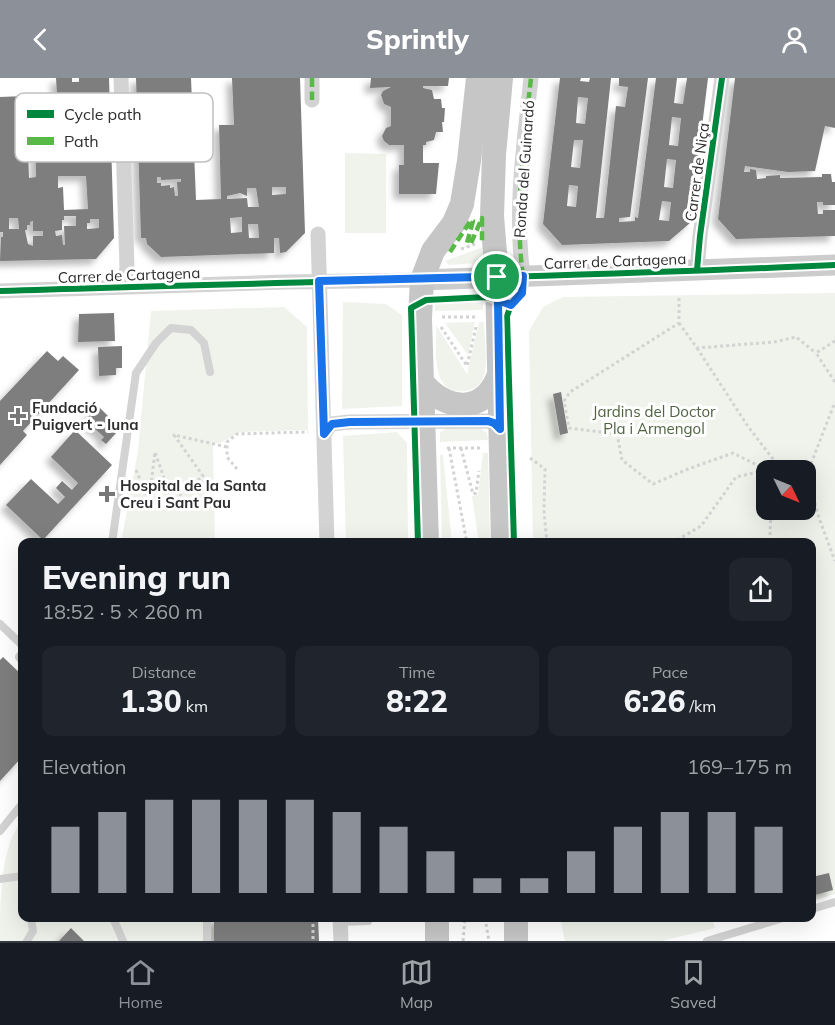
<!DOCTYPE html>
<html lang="en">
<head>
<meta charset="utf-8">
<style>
	body { margin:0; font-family:Mulish,sans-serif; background:#20242c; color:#f1f3f6; height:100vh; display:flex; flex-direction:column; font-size:22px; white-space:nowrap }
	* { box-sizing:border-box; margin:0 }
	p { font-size:20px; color:#9ea1a6 }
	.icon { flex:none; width:33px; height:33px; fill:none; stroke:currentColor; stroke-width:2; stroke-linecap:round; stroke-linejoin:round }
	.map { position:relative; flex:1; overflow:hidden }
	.side { position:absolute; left:18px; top:460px; width:798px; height:384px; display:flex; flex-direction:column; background:#171b24; border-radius:12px; box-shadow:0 6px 24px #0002 }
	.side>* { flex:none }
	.needle { width:39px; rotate:133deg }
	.fabs { position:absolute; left:756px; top:382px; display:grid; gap:12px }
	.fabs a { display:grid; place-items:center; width:60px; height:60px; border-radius:12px; background:#171b24; box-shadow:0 6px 24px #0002; font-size:30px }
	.pin { position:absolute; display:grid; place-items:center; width:51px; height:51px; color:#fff; margin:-26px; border:3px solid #fff; border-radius:50%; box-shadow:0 2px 6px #0007 }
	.round { display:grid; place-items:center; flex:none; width:63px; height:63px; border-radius:12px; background:#20242c }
	.head { display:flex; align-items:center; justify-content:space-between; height:102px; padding:0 24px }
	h1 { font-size:33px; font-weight:800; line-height:45px }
	.stats { display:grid; grid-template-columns:repeat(3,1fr); gap:9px; height:102px; padding:6px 24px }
	.stats div { display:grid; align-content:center; border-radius:12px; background:#20242c; text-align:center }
	.stats b { font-size:30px; font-weight:800 }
	.stats small { font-size:16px; font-weight:400 }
	.stats p { font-size:16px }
	.chart { height:168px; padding:12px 24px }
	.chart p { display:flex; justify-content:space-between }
	.chart svg { width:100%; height:108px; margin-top:6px; stroke:#8c9099; stroke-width:6 }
	header { display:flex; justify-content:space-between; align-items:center; height:78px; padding:0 24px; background:#8c9099; color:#fff; font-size:27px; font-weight:800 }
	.tabs { display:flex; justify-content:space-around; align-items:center; height:84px; border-top:2px solid #363941; background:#171b24; font-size:16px; color:#9ea1a6 }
	.tabs a { display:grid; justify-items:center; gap:3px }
	.tabs .selected { color:#8c9099 }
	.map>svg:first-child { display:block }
	.green { fill:#f0f3ec; fill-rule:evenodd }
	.building { fill:#7e7e7e; fill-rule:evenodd; filter:url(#shadow) }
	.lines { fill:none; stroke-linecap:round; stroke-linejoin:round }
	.path { stroke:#d3d3d3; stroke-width:3; stroke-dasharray:3 3; stroke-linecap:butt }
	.lane { stroke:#d3d3d3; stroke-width:8 }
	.street { stroke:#d3d3d3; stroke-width:15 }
	.secondary { stroke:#ccc; stroke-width:21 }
	.primary { stroke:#c6c6c6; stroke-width:24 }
	.quiet { stroke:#58b947; stroke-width:4.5; stroke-dasharray:9 4.5; stroke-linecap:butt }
	.cycleway-casing { stroke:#fff; stroke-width:10 }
	.cycleway { stroke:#00873e; stroke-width:6 }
	.route-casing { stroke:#fff; stroke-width:12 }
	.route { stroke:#1a73e8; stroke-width:8 }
	.poi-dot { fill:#777; stroke:#fff; stroke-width:2 }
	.labels { text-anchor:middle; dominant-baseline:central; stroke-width:6; stroke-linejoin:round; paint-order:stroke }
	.street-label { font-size:15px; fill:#2e2e2e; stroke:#fff }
	.poi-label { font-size:15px; font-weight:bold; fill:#2e2e2e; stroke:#fff; text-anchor:start }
	.park-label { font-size:15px; fill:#506441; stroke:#fff }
	.key { fill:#fff; stroke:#c0c0c0; stroke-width:1.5 }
	.key-label { font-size:16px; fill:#2e2e2e }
</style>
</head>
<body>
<header><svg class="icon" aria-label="back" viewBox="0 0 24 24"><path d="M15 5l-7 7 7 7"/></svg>Sprintly<svg class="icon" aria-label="person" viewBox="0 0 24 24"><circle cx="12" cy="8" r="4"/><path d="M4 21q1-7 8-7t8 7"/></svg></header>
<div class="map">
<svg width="835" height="863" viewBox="0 0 835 863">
	<defs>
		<filter id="shadow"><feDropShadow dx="-5.5" dy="5.5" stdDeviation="3" flood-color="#0004"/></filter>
	</defs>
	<rect width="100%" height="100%" fill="#fff"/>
	<path class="green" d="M345,75L386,76V155H345Z
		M483,169V180L478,185L449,187L445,183Z
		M835,215V816L812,823V465H533L529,253L543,229L563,219ZM766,393H806V432H766Z
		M483,222V232L435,233V224Z
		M343,224L386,226L402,237V328L342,331Z
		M284,229L307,249L308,352L240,354L222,364L213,366L215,465H121L138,373L151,233Z
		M475,244L468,277L445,245Z
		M479,244H484C484,259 489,286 483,300C480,308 473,312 465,313C429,318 437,269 436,247L467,296Z
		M446,350H480L487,355L488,362L440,364V355Z
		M397,354L407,365L408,465H346L343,358Z
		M483,375H488L490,465H479L472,418L478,417Z
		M440,377H443L452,465H442Z
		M22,742V840H214V863H84L71,850L59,863H0C0,825 0,769 22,742Z
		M560,840H712L715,850L662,863H565Z"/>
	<path class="building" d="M56,0H72V4H79V0H109L114,160L96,181L0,183L1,159H3V154H0V19L26,18L29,100L36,99L34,18L57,17ZM58,98H86L88,131L64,132L63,109L58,110ZM64,138H76V148H64L65,167H63L62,157L56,158L55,153L62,152V142H64ZM9,140H18L19,151H9ZM90,141H99V150L87,151V145H90ZM33,143V153H43V158H33V168L28,166L25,152H27V147H30V144Z
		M136,0H191L196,122L221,121L219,47H234L232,0H300L305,155L286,174L280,175L279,160H274V175L161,179L147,166L146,160H141ZM154,22H173V27L154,28ZM163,57H166L167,63L179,61V68L167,66V72L164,73V66L153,69V62L164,63ZM157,99H161V102L181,101V104H177L178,118H175L174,109L170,110V107L161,108V105H157ZM272,109H286V116L272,117ZM247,110H256L259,129H248L247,120L227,121V118L240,115L247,118ZM242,139V154L231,155L230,140ZM248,146H258L259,160H249Z
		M371,0H449L448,8H423V10L432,12L434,21H441L442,30H445L444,44H442L443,54H436L434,62L426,64V67H423V85H439L436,116H399V87H404V67H389L384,63L382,58L386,50L391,48V29L384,26L381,17L383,13L391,9L370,10Z
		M560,0H581L580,3L589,4L590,0H611L596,140H604L616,28L625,29L628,9L619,8V0H648L630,139L619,140V144L635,143V139L638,140L656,0H677L674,25L683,26L687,0H708L690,145L669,163L562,167L543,146ZM578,19L588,20L585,46L576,45ZM672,39L681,40L678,68L669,67ZM574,62H583L580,90L571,89ZM667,81L676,82L673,110L664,109ZM569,107L578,108L576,129L567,128ZM662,123L671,124L669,143L659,142Z
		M735,0H835V50L825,48L815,93L788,94L745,88L744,94H750V91L756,92L757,101L766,100V98L780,97V100L822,99V96H831L832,104H835V127H823V124H817L818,136H823V132H835V158L736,161L718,141Z
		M114,235L115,263L78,264L79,236Z
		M122,268V290H116V297L99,298L98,269Z
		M47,273L58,283L63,278L79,292L23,353L27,357L0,387V323Z
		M561,314L568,355L560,357L553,316Z
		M98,328L116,346L114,349L118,353L106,366L101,362L104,359L85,342Z
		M75,352L112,387L43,462L6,427L31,401L58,426L65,419L56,410L62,403L72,412L78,405L51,379Z
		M3,579L22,597V679L0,703V582Z
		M829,795L833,812L812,818V799Z
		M214,840H318L319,863H214Z
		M71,850L84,863H59Z"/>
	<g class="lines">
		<path class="path" d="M461,171L475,166
			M679,220V245L570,314L564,323L569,350L617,356L622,382L653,406L688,391L733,375L767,392
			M442,239H477
			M679,245L697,270L774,264L796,259L816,275
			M441,249L467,288L476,249
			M835,263L816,275L835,304
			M697,270L747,347L782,393
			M447,370H480
			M449,370L467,465
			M461,370L473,416L476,415L479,393
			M530,380L545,391L544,433L547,465
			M237,391L227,379V364L237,356L308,354
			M136,392L149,423L155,374L172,423L203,398L174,357L227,369
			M806,396H807L835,324
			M807,396L819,440L835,483
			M129,424L172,423L178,429L211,428
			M770,457L771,432
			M672,465L701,448L736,399L767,392L775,393
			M313,840V863
			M485,840L489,863
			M463,863L465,840"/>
		<path class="lane" d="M112,465L136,295L156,265L171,250L191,252L204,265L210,294
			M0,546L22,567
			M22,575L19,579L22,583
			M0,753L22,726
			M0,801L22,798
			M812,831L835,824
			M113,840L123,863
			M207,840V863
			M340,844L368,843
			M27,863L33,853L31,840
			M707,863L783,840"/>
		<path class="street" d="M121,0L127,190L123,208
			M312,0V22
			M318,156L327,465
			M697,192L700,158L722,0
			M523,198C514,132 524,66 531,0
			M0,213L285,204L422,202
			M324,356L331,346L350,344L488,343L494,345L500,351
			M340,840L341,863"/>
		<path class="secondary" d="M422,202L835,187"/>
		<path class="primary" d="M501,0L494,77L492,138L497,199L503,465
			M422,304C445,333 483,337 498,299
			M427,465L420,240L422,202L433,173L454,145L462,126L469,83L478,0
			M437,840V863
			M516,840V863"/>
		<path class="quiet" d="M312,0V22
			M450,174L471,142L473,143L467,165H471L482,140V164
			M523,198C514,132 524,66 531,0"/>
		<g class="cycleway-casing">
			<path id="cycleway" d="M697,192L700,158L722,0
				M0,213C278,204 557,200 835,187
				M418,465L411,230L426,222L487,219L511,227
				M514,465L507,238L511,227L522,215L523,198"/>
		</g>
		<use href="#cycleway" class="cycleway"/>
	</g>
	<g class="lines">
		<g class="route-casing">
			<path id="route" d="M523,198L522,215L511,227L498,222L500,351L494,345L488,343L350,344L332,346L324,356L319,203Z"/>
		</g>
		<use href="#route" class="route"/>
	</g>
	<g class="poi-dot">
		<path d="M15 329h6v6h6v6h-6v6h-6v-6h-6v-6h6z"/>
		<path d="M104 407h6v6h6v6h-6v6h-6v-6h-6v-6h6z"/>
	</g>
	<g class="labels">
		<g class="street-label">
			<text transform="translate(524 91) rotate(-86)">Ronda del Guinardó</text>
			<text transform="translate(697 94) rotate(-82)">Carrer de Niça</text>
			<text transform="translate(615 183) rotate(-2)">Carrer de Cartagena</text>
			<text transform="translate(129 197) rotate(-2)">Carrer de Cartagena</text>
		</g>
		<g class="poi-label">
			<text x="32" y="329">Fundació<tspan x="32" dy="17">Puigvert - Iuna</tspan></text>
			<text x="120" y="407">Hospital de la Santa<tspan x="120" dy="17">Creu i Sant Pau</tspan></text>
		</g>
		<g class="park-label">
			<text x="654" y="333">Jardins del Doctor<tspan x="654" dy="17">Pla i Armengol</tspan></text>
		</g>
	</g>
	<rect x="15" y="15" width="198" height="69" rx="9" class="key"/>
	<rect x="27" y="32" width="27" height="8" fill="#00873e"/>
	<rect x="27" y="59" width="27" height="8" fill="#58b947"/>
	<g class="key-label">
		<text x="64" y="42">Cycle path</text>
		<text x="64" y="69">Path</text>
	</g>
</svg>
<div class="fabs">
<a><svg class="needle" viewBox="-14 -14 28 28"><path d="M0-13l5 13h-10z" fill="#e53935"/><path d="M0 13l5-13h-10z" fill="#9ea1a6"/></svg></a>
</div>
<div class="pin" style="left:497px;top:199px;background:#1e9e55"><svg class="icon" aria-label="arrive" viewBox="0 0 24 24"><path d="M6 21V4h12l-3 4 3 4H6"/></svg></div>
<section class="side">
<div class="head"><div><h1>Evening run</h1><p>18:52 · 5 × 260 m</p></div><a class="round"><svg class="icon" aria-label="share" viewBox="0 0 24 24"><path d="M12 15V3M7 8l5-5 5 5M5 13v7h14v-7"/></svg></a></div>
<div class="stats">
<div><p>Distance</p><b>1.30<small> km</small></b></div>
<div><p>Time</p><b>8:22</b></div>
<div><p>Pace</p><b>6:26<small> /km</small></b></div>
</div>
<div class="chart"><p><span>Elevation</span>169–175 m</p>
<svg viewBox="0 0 160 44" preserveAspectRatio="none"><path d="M5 44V17M15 44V11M25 44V6M35 44V6M45 44V6M55 44V6M65 44V11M75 44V17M85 44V27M95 44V38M105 44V38M115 44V27M125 44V17M135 44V11M145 44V11M155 44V17"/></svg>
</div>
</section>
</div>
<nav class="tabs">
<a class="selected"><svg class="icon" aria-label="home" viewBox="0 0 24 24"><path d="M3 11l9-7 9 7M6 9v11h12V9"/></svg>Home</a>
<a><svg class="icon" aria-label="map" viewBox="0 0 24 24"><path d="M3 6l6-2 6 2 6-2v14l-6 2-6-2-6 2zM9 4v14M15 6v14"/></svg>Map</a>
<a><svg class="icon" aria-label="saved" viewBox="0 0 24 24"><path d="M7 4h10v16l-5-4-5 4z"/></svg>Saved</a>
</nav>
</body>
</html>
